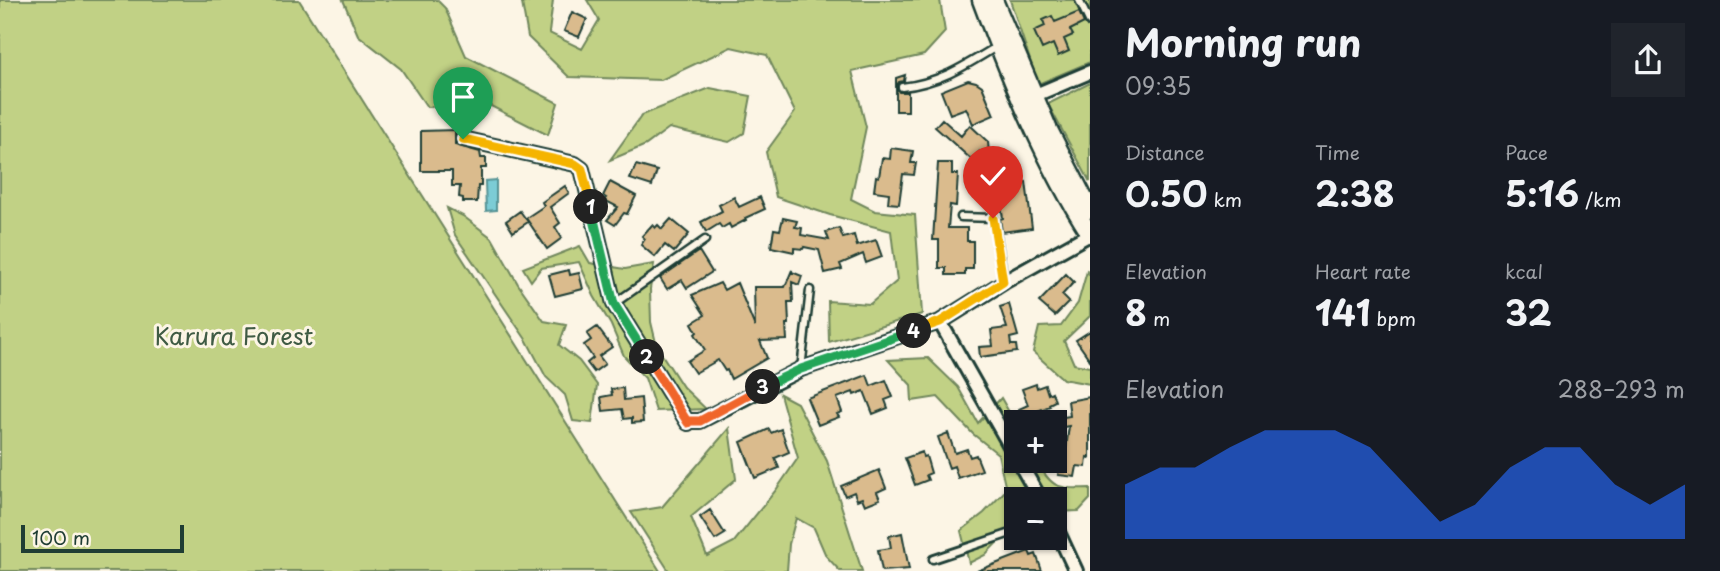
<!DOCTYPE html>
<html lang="en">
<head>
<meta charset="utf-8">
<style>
	body { margin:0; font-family:"Playpen Sans",sans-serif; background:#20242c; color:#f1f3f6; height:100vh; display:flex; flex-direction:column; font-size:26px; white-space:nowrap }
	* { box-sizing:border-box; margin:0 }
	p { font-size:23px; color:#9ea1a6 }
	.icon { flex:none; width:38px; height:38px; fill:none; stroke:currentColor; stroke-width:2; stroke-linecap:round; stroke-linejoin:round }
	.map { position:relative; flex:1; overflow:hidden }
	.sheet { display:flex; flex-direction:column; background:#171b24; width:630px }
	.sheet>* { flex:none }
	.controls { position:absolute; left:1004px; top:410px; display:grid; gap:14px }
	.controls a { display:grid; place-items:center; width:63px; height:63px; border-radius:0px; background:#171b24; box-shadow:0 2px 5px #0004; font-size:35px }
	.scale { position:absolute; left:21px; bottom:18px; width:163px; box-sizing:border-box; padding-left:7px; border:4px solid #1f3d34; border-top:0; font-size:19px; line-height:24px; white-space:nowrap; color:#1f3d34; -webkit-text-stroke:5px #fcf5e5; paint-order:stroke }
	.pin { position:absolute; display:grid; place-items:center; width:60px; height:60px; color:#fff; margin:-72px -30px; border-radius:50% 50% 50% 0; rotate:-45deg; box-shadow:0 0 7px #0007 }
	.pin .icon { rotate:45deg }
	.km { position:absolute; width:35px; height:35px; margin:-18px; border-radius:50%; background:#222; color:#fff; font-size:19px; line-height:35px; text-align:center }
	.round { display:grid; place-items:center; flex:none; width:74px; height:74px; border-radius:0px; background:#20242c }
	.head { display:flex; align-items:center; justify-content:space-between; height:119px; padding:0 35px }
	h1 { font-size:38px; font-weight:700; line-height:52px }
	.metrics { display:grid; grid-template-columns:repeat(3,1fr); gap:10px; height:119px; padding:7px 35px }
	.metrics div { display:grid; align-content:center }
	.metrics b { font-size:35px; font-weight:700 }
	.metrics small { font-size:19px; font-weight:400 }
	.metrics p { font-size:19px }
	.chart { height:196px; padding:14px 35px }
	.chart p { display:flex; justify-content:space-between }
	.chart svg { width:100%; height:126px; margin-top:7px; fill:#2563eb; opacity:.7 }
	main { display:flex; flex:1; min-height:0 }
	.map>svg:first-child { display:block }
	.green { fill:#c1d185; stroke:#70875c; stroke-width:2 }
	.water { fill:#7cccd5; stroke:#579395; stroke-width:2 }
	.building { fill:#dabb8d; stroke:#1f3d34; stroke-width:2 }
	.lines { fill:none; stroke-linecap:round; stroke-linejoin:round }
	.lane-casing { stroke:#1f3d34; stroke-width:11 }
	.street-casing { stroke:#1f3d34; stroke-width:18 }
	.secondary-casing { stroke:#1f3d34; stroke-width:21 }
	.lane { stroke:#fcf5e5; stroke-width:6 }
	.street { stroke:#fcf5e5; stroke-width:12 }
	.secondary { stroke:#fcf5e5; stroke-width:16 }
	.split-1-casing { stroke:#fff; stroke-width:14 }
	.split-2-casing { stroke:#fff; stroke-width:14 }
	.split-3-casing { stroke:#fff; stroke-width:14 }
	.split-4-casing { stroke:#fff; stroke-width:14 }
	.split-5-casing { stroke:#fff; stroke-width:14 }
	.split-1 { stroke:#f5b400; stroke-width:9 }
	.split-2 { stroke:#22a559; stroke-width:9 }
	.split-3 { stroke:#f0652b; stroke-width:9 }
	.split-4 { stroke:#22a559; stroke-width:9 }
	.split-5 { stroke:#f5b400; stroke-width:9 }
	.labels { text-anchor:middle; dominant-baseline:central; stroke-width:6; stroke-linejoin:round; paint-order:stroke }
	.park-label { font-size:24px; fill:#3f5b44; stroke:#fcf5e5 }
</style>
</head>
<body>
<main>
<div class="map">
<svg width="1090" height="571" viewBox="0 0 1090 571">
	<rect width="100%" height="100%" fill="#fcf5e5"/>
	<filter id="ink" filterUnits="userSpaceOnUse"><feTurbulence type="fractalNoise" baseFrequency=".0143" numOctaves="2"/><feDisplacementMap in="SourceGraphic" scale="14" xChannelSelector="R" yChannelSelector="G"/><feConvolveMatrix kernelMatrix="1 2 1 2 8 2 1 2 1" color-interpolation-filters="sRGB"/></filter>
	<g filter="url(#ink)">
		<path class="green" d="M0,0H299L660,571H0Z
			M343,0H437L445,8L466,56L558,103L548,135L487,104L427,107L401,69L358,35Z
			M536,0H553L549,33L582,49L599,20L587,0H940L945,32L924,55L852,71L866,127L851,199L875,211L915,215L922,314L829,342L828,301L870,304L897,281L891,231L830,215L776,197L766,152L795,112L767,55L731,47L661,80L569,77L528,37L522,3Z
			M1010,0H1090V62L1038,84Z
			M1090,83V182L1048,104Z
			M710,88L751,96L744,133L729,142L669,128L646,145L610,160L642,115Z
			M447,208L463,216L492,238L518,284L544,321L566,325L559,345L579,361L597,385L592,423L573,421L565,395L546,377L527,341L455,235Z
			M580,246L590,263L625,269L654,264L650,289L651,322L657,347L683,387L706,409L656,411L645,378L624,356L611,325L594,296L579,262L541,268L531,281L523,268Z
			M1087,271L1090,276V316L1064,341L1074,364L1090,367V384L1063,379L1033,352L1039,327L1061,326L1078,303Z
			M928,358L958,387L978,423L1001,398L1017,426V460H1036C1052,489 1058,489 1090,488V499L1079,511L1055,512V499H1017V522L985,555L969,563L961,531L984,513L1006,490L998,454L973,434L938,397L912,401L911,385L888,360Z
			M780,394L797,403L827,461L862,571H840L826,556L814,528L796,518L789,544L787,571H669L631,512L662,507L729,428L736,479L691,517L707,556L734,542L776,490L798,458Z"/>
		<path class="water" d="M496,180V210L486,211L485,181Z"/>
		<path class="building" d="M572,12L587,19L579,37L564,31Z
			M1079,12L1084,23L1070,30L1073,35L1064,39L1069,51L1058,56L1053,44L1042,49L1034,31L1045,26L1043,20L1052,16L1055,22Z
			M905,75L904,81L899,82L896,87L899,92H908V111H896V78Z
			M968,80L976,82L982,86L994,115L973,124L966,108L950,114L941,91Z
			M942,119L961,136L970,125L988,142L989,153L1004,151L1006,164L1009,163L1012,181L997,184L995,170L986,172L981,167L979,152L972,160L935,127Z
			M455,130V145L480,152L481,158H486V168H481V186H478L477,202H463V198L459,197L460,186H452V171H421V131Z
			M891,148L913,151L911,163H916L914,175L903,174L899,204L888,203L889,193L874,191L876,176L879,177L882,158L890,159Z
			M938,163H952V174H958L956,206L950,205L948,228H967V241H973V269H965V275H946V268H939V240H933Z
			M636,165L657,171L652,186L630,179Z
			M610,182L636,196L627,214L624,213L615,225L607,220L618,207L604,200L606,198L603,196Z
			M1026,182L1032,228L1002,232L1000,219L1003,218L1001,206L1008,205L1006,185Z
			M565,186L569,193L550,207L560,223L555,227L562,238L547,249L526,218L544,206L542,202Z
			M734,197L739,207L760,197L765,209L745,218L746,220L731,228L729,224L722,228L719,224L706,232L701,222L722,211L719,205Z
			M520,211L528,222L513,232L506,221Z
			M783,218L797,221L795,227L802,228L801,235L829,240L826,232L839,228L843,238L854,235L857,246L876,240L882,257L866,263L863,254L840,264L842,269L825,273L819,250L804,247L803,249L794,248V252L771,247L774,229L780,230Z
			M671,219L689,234L674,252L665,245L655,257L641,245L645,239L642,236L652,225L655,228L658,225L662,229Z
			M699,251L712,272L687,288L682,280L667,289L660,278Z
			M569,270L570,275L579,273L583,289L555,296L549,275Z
			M792,270V272L802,276L799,285L792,282L793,302H788L789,324H786L787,340L760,341L767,358L731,379L727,370L725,371L718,360L695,373L687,361L705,350L695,334L697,332L692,323L705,315L692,295L720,283L724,290L737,283L755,327L754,287H785Z
			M1066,274L1074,282L1062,295L1069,302L1055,316L1039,302Z
			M1009,304L1018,336L1010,338L1011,345H1016L1017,352L980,357L979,347L993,346L991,330L1007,328L1000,307Z
			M597,327L612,347L599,356L605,364L594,372L587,363L593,358L584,345L591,340L587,334Z
			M1090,331V360L1076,340Z
			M867,375L871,386L886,380L893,397L885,400L888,408L873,414L864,391L854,395L853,392L837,398L842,412L837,414L839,417L818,425L807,398Z
			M1036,384L1037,388L1045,385L1048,394L1052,392L1055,401L1049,404L1050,406L1032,413L1033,416L1023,420L1019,409L1028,405L1022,389Z
			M623,388L624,400L641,398L643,422L632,423V418L624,419L622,409L603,411L601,397L612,395L611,389Z
			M1090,397V458L1087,457L1086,467L1077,466L1075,477L1058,475L1059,469L1037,466L1038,460H1055V452H1057L1058,448L1066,449L1069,426L1058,428L1057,418L1070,416L1068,401Z
			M769,429L771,433L781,429L789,452L775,458L779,468L755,478L741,442Z
			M948,433L955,453L967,449L970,457L976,455L982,470L958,478L954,466L949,468L938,437Z
			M922,452L923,457L926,456L931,473L926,475L928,480L915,485L905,458Z
			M879,470L886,488L877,492L880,499L865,505L862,498L857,500L854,492L845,496L841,486Z
			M710,510L725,534L715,540L700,517Z
			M902,533L909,569L882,571L878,550L891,548L889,536Z
			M1029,551L1031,556L1036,554L1042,571H977Z"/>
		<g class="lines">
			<g class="lane-casing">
				<path id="lane" d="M1079,0L1090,23
					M902,87C939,83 965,66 996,47
					M961,217L994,218L1004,282
					M615,303L705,240
					M801,369L810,290
					M933,559L1017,531"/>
			</g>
			<g class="street-casing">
				<path id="street" d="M1026,99L1090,72
					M463,139L575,164L582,169L614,304L688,423L689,421H700L801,369L940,322L1004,282L1090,234
					M940,322L1017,458
					M1018,460L1040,499
					M1055,526L1076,571"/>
			</g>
			<g class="secondary-casing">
				<path id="secondary" d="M981,0C1010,78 1045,164 1090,234
					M994,0L1049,130L1090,210"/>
			</g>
			<use href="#lane" class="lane"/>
			<use href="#street" class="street"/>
			<use href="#secondary" class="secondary"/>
		</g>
	</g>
	<g class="lines" filter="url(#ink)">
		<g class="split-1-casing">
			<path id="split-1" d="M463,139L575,164L582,169L591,207"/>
		</g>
		<g class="split-2-casing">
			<path id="split-2" d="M591,207L614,304L647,357"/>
		</g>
		<g class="split-3-casing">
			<path id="split-3" d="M647,357L688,423L689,421H700L763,387"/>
		</g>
		<g class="split-4-casing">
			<path id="split-4" d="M763,387L801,369L914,331"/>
		</g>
		<g class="split-5-casing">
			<path id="split-5" d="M914,331L940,322L1003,282L993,218"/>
		</g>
		<use href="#split-1" class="split-1"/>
		<use href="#split-2" class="split-2"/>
		<use href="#split-3" class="split-3"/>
		<use href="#split-4" class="split-4"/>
		<use href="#split-5" class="split-5"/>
	</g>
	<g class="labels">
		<g class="park-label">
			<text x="234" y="335">Karura Forest</text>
		</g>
	</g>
</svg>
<div class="controls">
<a>+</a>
<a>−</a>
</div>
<div class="scale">100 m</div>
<div class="pin" style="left:463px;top:139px;background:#1e9e55"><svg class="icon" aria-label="arrive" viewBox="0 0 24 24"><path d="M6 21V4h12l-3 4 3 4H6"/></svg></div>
<div class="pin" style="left:993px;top:218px;background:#d93025"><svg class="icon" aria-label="check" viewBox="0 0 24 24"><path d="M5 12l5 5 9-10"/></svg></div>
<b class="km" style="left:591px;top:207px">1</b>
<b class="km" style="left:647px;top:357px">2</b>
<b class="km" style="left:763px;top:387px">3</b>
<b class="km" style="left:914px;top:331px">4</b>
</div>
<section class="sheet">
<div class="head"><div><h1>Morning run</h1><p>09:35</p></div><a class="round"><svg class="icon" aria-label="share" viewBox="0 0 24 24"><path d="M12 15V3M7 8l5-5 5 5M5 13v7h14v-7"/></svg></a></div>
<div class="metrics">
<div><p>Distance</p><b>0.50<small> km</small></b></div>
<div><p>Time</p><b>2:38</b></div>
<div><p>Pace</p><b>5:16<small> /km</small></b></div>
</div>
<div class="metrics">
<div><p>Elevation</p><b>8<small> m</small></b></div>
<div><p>Heart rate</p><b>141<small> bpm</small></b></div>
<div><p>kcal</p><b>32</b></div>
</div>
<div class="chart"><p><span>Elevation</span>288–293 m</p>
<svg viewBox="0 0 160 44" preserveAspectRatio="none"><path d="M0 44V25L10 19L20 19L30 12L40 6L50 6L60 6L70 12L80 25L90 38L100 32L110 19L120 12L130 12L140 25L150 32L160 25V44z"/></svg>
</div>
</section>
</main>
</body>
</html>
